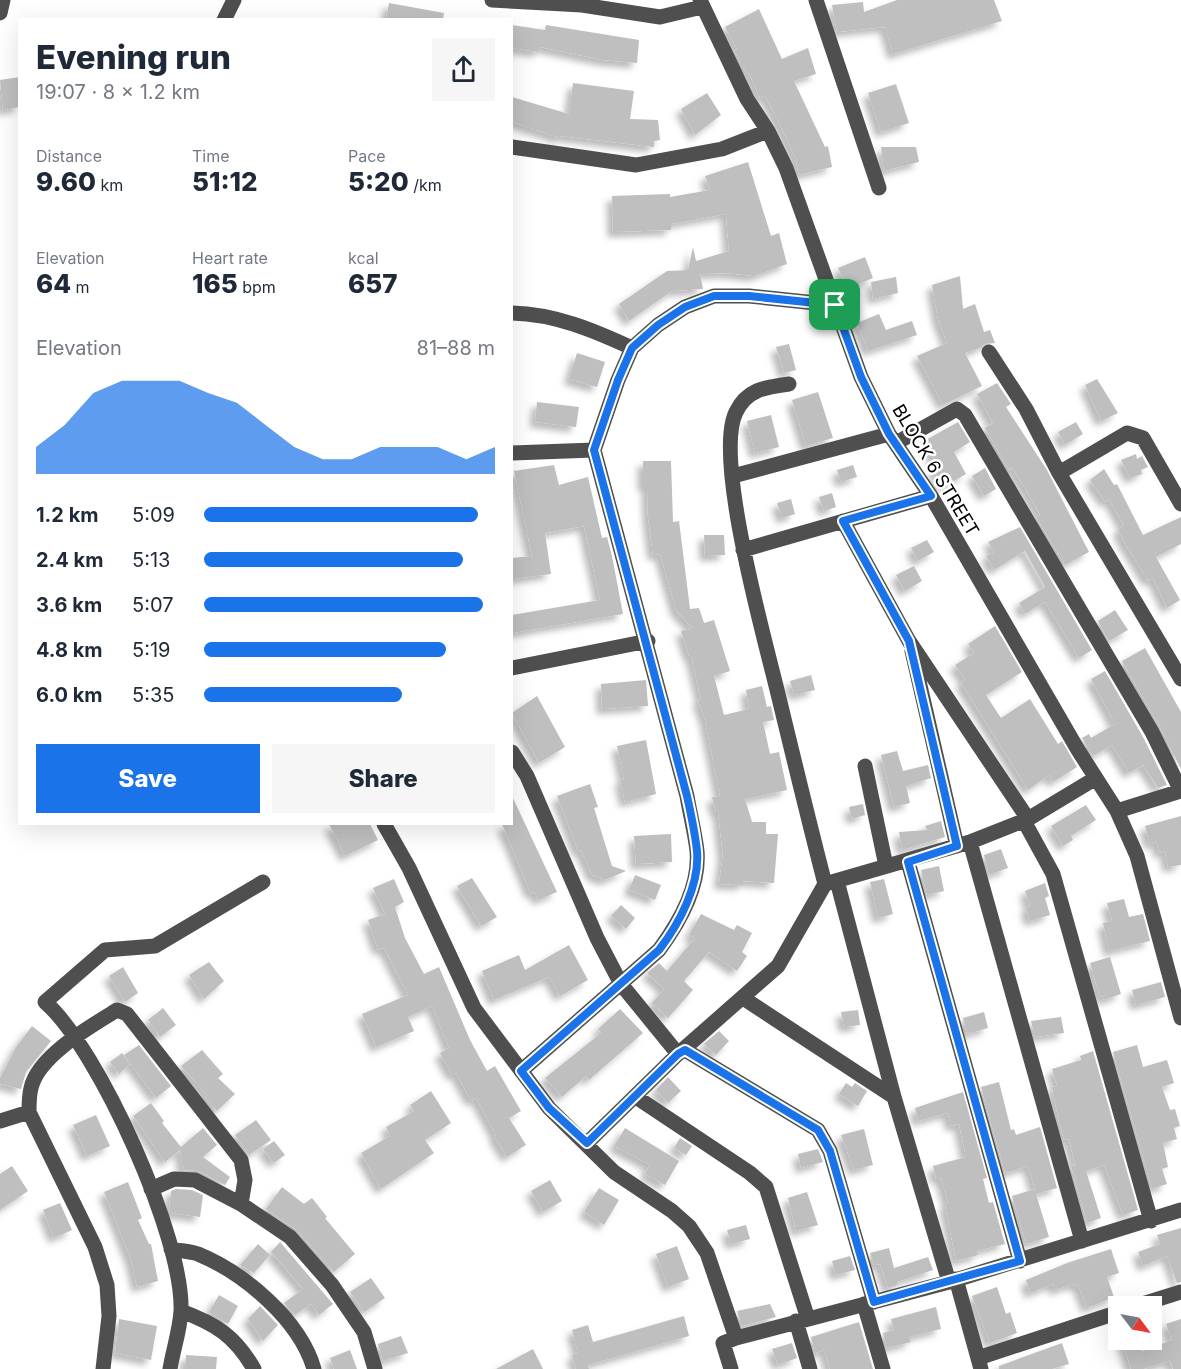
<!DOCTYPE html>
<html lang="en">
<head>
<meta charset="utf-8">
<style>
	body { margin:0; font-family:Inter,sans-serif; background:#f6f6f7; color:#1f2937; height:100vh; display:flex; flex-direction:column; font-size:22px; white-space:nowrap }
	* { box-sizing:border-box; margin:0 }
	p { font-size:20px; color:#747a83 }
	.icon { flex:none; width:33px; height:33px; fill:none; stroke:currentColor; stroke-width:2; stroke-linecap:round; stroke-linejoin:round }
	.map { position:relative; flex:1; overflow:hidden }
	.panel { position:absolute; left:18px; top:18px; width:495px; height:807px; display:flex; flex-direction:column; background:#fff; border-radius:0px; box-shadow:0 6px 24px #0002 }
	.panel>* { flex:none }
	.needle { width:39px; rotate:122deg }
	.controls { position:absolute; left:1108px; top:1296px; display:grid; gap:12px }
	.controls a { display:grid; place-items:center; width:54px; height:54px; border-radius:0px; background:#fff; box-shadow:0 6px 24px #0002; font-size:30px }
	.pin { position:absolute; display:grid; place-items:center; width:51px; height:51px; color:#fff; margin:-26px; border-radius:12px; box-shadow:0 3px 9px #0006 }
	.round { display:grid; place-items:center; flex:none; width:63px; height:63px; border-radius:0px; background:#f6f6f7 }
	.summary { display:flex; align-items:center; justify-content:space-between; height:102px; padding:0 18px }
	h1 { font-size:33px; font-weight:800; line-height:45px }
	.metrics { display:grid; grid-template-columns:repeat(3,1fr); gap:9px; height:102px; padding:6px 18px }
	.metrics div { display:grid; align-content:center }
	.metrics b { font-size:26px; font-weight:800 }
	.metrics small { font-size:16px; font-weight:400 }
	.metrics p { font-size:16px }
	.chart { height:168px; padding:12px 18px }
	.chart p { display:flex; justify-content:space-between }
	.chart svg { width:100%; height:108px; margin-top:6px; fill:#1a73e8; opacity:.7 }
	.action { display:flex; gap:12px; margin-top:auto; padding:12px 18px }
	.action a { flex:1; height:69px; border-radius:0px; background:#1a73e8; color:#fff; font-size:24px; font-weight:800; line-height:69px; text-align:center }
	.action a+a { background:#f6f6f7; color:#1f2937 }
	ul { padding:0 18px; list-style:none; font-size:20px }
	li { display:grid; grid-template-columns:96px 72px 1fr; align-items:center; height:45px }
	li i { height:15px; border-radius:8px; background:#1a73e8 }
	.map>svg:first-child { display:block }
	.building { fill:#bfbfbf; filter:url(#shadow) }
	.lines { fill:none; stroke-linecap:round; stroke-linejoin:round }
	.minor { stroke:#4f4f4f; stroke-width:15 }
	.route-casing { stroke:#fff; stroke-width:12 }
	.route { stroke:#1a73e8; stroke-width:8 }
	.labels { text-anchor:middle; dominant-baseline:central; stroke-width:5; stroke-linejoin:round; paint-order:stroke }
	.street-label { font-size:18px; fill:#000; stroke:#fff }
</style>
</head>
<body>
<div class="map">
<svg width="1181" height="1369" viewBox="0 0 1181 1369">
	<defs>
		<filter id="shadow"><feDropShadow dx="-5.5" dy="5.5" stdDeviation="3" flood-color="#0004"/></filter>
	</defs>
	<rect width="100%" height="100%" fill="#fff"/>
	<path class="building" d="M897,0H994L1002,21L893,54L885,27L837,32L832,5L863,2L864,12Z
		M389,3L444,13L443,20H386Z
		M759,9L782,59L808,48L816,74L794,81L825,147L828,146L832,167L799,175L795,157L779,123L765,96L760,98L749,73L746,74L734,50L737,49L725,27Z
		M512,25L545,30L546,25L639,40L637,63L603,60L540,47L539,52L512,48Z
		M20,77V107L3,110L0,80Z
		M573,83L634,91L630,119L658,120L660,140L654,141V147L561,136L560,138L512,122V97L569,114Z
		M896,84L909,123L881,132L868,93Z
		M707,93L721,115L695,135L681,109Z
		M881,147H916L919,162L884,171Z
		M748,162L771,236L779,233L787,264L754,276L727,273L700,274L703,289L672,291L629,321L619,304L667,271L688,270L693,247L696,261L729,251L726,214L671,224V230L613,232L612,196L670,194V197L710,190L705,176Z
		M865,257L873,278L847,289L838,268Z
		M960,276L963,309L975,304L984,332L990,330L995,343L984,344L980,348L965,353L982,386L943,405L917,356L947,343L938,319L932,285Z
		M896,277L898,293L873,299L871,282Z
		M879,314L886,330L912,321L917,335L868,351L857,323Z
		M789,344L796,370L784,373L776,347Z
		M577,353L605,362L597,387L569,379Z
		M1097,379L1118,413L1101,421L1085,385Z
		M997,383L1011,404L1006,407L1047,470L1089,552L1065,565L1036,517L1040,515L1025,488L1012,468L1009,470L985,428L993,423L977,394Z
		M818,392L833,438L806,446L792,400Z
		M537,402L579,407L576,427L535,422Z
		M771,415L779,447L755,453L747,421Z
		M958,422L970,442L954,452L966,474L943,487L933,470L939,467L924,441Z
		M1076,422L1083,434L1065,445L1058,432Z
		M1136,454L1137,459L1142,456L1148,467L1141,470L1142,474L1130,478L1121,460Z
		M643,461H671L673,522L679,521L690,609L699,608L704,623L714,620L730,671L714,676L724,715L749,709L746,690L762,686L767,707L771,706L774,720L763,722L770,754L779,752L787,790L745,799L752,822H766V834H778L774,883L743,881V885L719,884L723,855L718,812H716L712,797L720,796L705,720L698,700L701,699L691,656H689L681,631L692,628L676,610L660,554L653,555L648,516L647,486H643Z
		M554,465L559,485L588,477L602,538L607,537L612,556L623,614L512,633V615L600,600L584,526L545,533L551,574L512,579V558L532,556L514,471Z
		M853,465L857,477L841,482L837,470Z
		M985,468L996,489L984,496L972,476Z
		M1104,469L1114,485L1117,484L1143,535L1181,517V544L1156,557L1180,600L1167,608L1153,578L1148,581L1124,542L1118,529L1124,526L1109,499L1105,502L1090,480Z
		M832,493L836,507L824,511L819,497Z
		M791,499L795,514L782,518L777,503Z
		M1020,527L1092,650L1079,658L1045,602L1025,614L1019,603L1045,587L1025,551L994,570L986,556L994,552L988,542Z
		M704,535H724L725,555L705,556Z
		M927,540L934,552L918,561L911,548Z
		M914,566L922,581L905,591L896,575Z
		M1115,610L1128,630L1109,641L1098,621Z
		M995,626L1022,672L986,695L1001,718L1030,699L1058,744L1062,741L1077,767L1053,782L1049,775L1028,790L961,683L965,680L955,665L974,653L968,644Z
		M1145,648L1181,712V769L1160,727L1122,661Z
		M1105,671L1143,737L1167,785L1158,788L1143,765L1129,773L1112,745L1093,756L1082,738L1089,734L1091,738L1115,724L1091,679Z
		M811,675L815,690L794,695L790,681Z
		M646,680L648,706L602,709L601,684Z
		M537,696L565,747L539,763L512,713Z
		M646,740L656,794L625,802L620,780L624,779L617,746Z
		M897,751L903,771L928,765L931,778L906,786L910,803L894,807L881,755Z
		M590,784L598,807L594,808L612,866L626,871L605,880L592,875L581,850L578,851L557,796Z
		M512,796L557,892L538,900L535,892L531,894L502,824H512Z
		M863,804L865,815L852,819L849,807Z
		M1086,805L1096,820L1071,836L1073,840L1063,846L1051,826Z
		M1181,816V865L1168,867L1165,851L1159,853L1157,842L1150,844L1145,826Z
		M941,821L945,837L902,850L899,832L927,830L925,826Z
		M329,824H370L378,840L345,856Z
		M671,834L672,862L636,864L634,836Z
		M1001,849L1008,868L989,875L984,855Z
		M939,866L944,891L927,895L921,870Z
		M635,875L661,885L655,900L629,890Z
		M472,878L497,917L481,926L457,886Z
		M394,879L404,902L395,907L405,938L424,974L439,967L470,1040L487,1071L495,1066L521,1111L509,1118L526,1145L507,1157L494,1136L496,1135L476,1098L471,1101L456,1073L452,1075L440,1053L449,1048L432,1006L408,1017L414,1031L376,1047L362,1014L408,995L384,948L378,950L368,920L385,914L373,888Z
		M884,879L893,914L878,918L870,882Z
		M1045,883L1049,896L1045,898L1050,915L1030,921L1026,908L1030,906L1025,891Z
		M1124,899L1129,917L1143,914L1150,941L1109,951L1103,923L1112,921L1107,903Z
		M621,905L635,918L626,929L611,916Z
		M701,914L734,930L737,925L752,933L742,952L747,956L737,971L709,952L684,981L693,990L668,1018L652,1003L664,989L647,973L659,963L667,971L695,938L689,935Z
		M569,945L588,980L560,996L549,977L494,1000L482,971L519,955L525,970Z
		M1110,957L1121,994L1104,1000L1103,996L1100,997L1090,963Z
		M209,962L224,981L204,999L189,975Z
		M123,967L138,993L125,1002L109,976Z
		M1161,982L1165,997L1136,1005L1132,990Z
		M163,1008L176,1025L160,1037L148,1020Z
		M620,1009L643,1033L589,1080L586,1076L562,1097L545,1078L601,1033L598,1029Z
		M858,1010L860,1025L844,1027L841,1012Z
		M984,1012L988,1028L967,1034L963,1018Z
		M1061,1017L1064,1033L1035,1037L1031,1021Z
		M32,1026L51,1041L26,1072L21,1089L0,1084V1078L16,1047Z
		M719,1031L729,1041L716,1055L704,1044Z
		M139,1045L171,1086L156,1098L124,1055Z
		M1137,1045L1143,1067L1167,1060L1174,1083L1162,1087L1170,1110L1175,1109L1180,1126L1174,1128L1177,1139L1163,1143L1168,1167L1162,1169L1167,1184L1152,1189L1113,1052Z
		M202,1050L223,1074L218,1078L235,1094L217,1111L205,1097L207,1095L181,1066Z
		M1093,1051L1138,1210L1123,1215L1104,1165L1086,1171L1101,1218L1087,1223L1071,1166L1075,1165L1069,1139L1064,1140L1059,1122L1052,1087L1057,1086L1052,1069L1081,1060L1080,1056Z
		M122,1053L130,1064L119,1074L110,1062Z
		M668,1077L681,1091L668,1103L656,1090Z
		M999,1082L1011,1130L1014,1129L1016,1135L1040,1127L1057,1188L1036,1194L1049,1237L1026,1244L1012,1196L1035,1189L1028,1166L1005,1173L981,1087Z
		M846,1083L852,1087L855,1083L867,1091L858,1106L839,1094Z
		M431,1091L451,1123L425,1140L434,1153L381,1189L361,1153L390,1136L386,1127L414,1111L410,1105Z
		M963,1092L987,1178L983,1179L989,1203L993,1202L1005,1244L977,1251L978,1255L956,1261L945,1204L948,1203L941,1178L936,1179L933,1166L966,1157L959,1124L951,1126L948,1113L918,1121L915,1108Z
		M151,1103L164,1121L162,1123L181,1147L203,1128L217,1145L203,1157L230,1177L225,1185L199,1171L183,1170L180,1150L165,1162L133,1116Z
		M96,1115L110,1146L87,1156L73,1125Z
		M256,1120L271,1140L249,1155L235,1135Z
		M625,1128L679,1161L665,1185L645,1174L650,1165L614,1146Z
		M864,1129L873,1165L854,1170L841,1135Z
		M680,1138L692,1146L686,1155L674,1148Z
		M274,1141L285,1155L274,1163L263,1149Z
		M818,1149L823,1162L801,1168L798,1154Z
		M12,1166L28,1191L0,1210V1174Z
		M550,1180L562,1201L543,1212L531,1191Z
		M128,1182L142,1218L138,1220L149,1244H151L158,1281L137,1287L131,1260L104,1192Z
		M282,1187L304,1204L312,1198L327,1217L325,1218L355,1254L334,1272L297,1230L266,1209Z
		M599,1188L619,1200L604,1225L584,1212Z
		M176,1189L192,1190L203,1195L200,1217L172,1213L169,1210L171,1191Z
		M807,1192L818,1225L796,1231L788,1198Z
		M60,1203L72,1230L54,1238L43,1210Z
		M746,1225L750,1239L731,1244L727,1230Z
		M1181,1228V1282L1177,1283L1167,1256L1143,1266L1138,1252L1160,1244L1157,1235Z
		M280,1242L333,1304L319,1315L311,1304L295,1315L284,1303L303,1289L271,1252Z
		M258,1244L270,1255L254,1273L240,1265Z
		M677,1246L689,1279L668,1287L656,1254Z
		M889,1248L894,1268L928,1257L933,1270L897,1282L898,1285L888,1288L880,1264L874,1265L870,1253Z
		M1111,1249L1119,1273L1107,1277L1114,1297L1087,1308L1078,1285L1074,1286L1073,1284L1055,1290L1053,1284L1030,1293L1026,1280L1067,1263Z
		M850,1256L855,1270L836,1275L832,1261Z
		M371,1278L385,1298L364,1312L350,1292Z
		M997,1287L1006,1314L1010,1312L1017,1333L990,1343L972,1296Z
		M219,1295L238,1306L228,1324L209,1312Z
		M770,1304L776,1317L742,1326L737,1311Z
		M260,1306L278,1325L263,1341L248,1319Z
		M936,1307L941,1329L909,1337L911,1342L887,1348L883,1333L894,1330L891,1319Z
		M684,1316L689,1336L588,1365L589,1369H576L572,1355L578,1353L572,1330L588,1325L593,1342Z
		M119,1319L157,1326L151,1360L115,1353Z
		M1181,1319V1369H1173L1170,1361L1143,1369H1131L1122,1340H1138L1142,1351L1172,1340L1166,1324Z
		M859,1322L873,1369H830L824,1350L815,1353L811,1337Z
		M401,1336L408,1353L383,1361L378,1344Z
		M792,1343L797,1358L778,1365L772,1349Z
		M1062,1343L1069,1364L1052,1369H999V1366Z
		M533,1349L543,1369H496Z
		M350,1350L357,1369H334L330,1358Z
		M186,1355L217,1357L216,1369H185Z"/>
	<g class="lines">
		<path class="minor" d="M492,0L582,5L660,17L702,7
			M700,0L747,99L768,131L786,168L861,377L889,434L931,496L1078,750L1117,811L1137,856L1181,1018
			M816,0L879,188
			M0,13L3,0
			M224,20L234,0
			M512,147L636,165L722,149L768,131
			M512,313C555,314 593,330 632,348
			M989,352L1026,409L1059,473
			M789,384C766,387 747,389 736,412C713,458 766,643 779,698C794,760 809,822 825,884
			M896,443L957,409L965,415L1152,732L1181,791
			M512,453L594,450
			M733,476L889,434
			M1181,504L1143,438L1127,433L1059,473L1181,679
			M843,521L909,641L1028,819
			M743,550L931,496
			M912,651L957,846
			M512,668L648,641
			M512,752L527,776L597,938L621,984L678,1054
			M865,766L886,866
			M1117,811L1181,791
			M1024,821L1053,874L1151,1221
			M384,824L409,868L474,1008L549,1108L614,1172L672,1211L689,1226L707,1253L736,1338
			M970,842L1082,1241
			M908,862L1020,1261
			M837,881L894,1097L949,1282
			M743,998L894,1097
			M685,1050L818,1130L830,1151L874,1302
			M521,1071L659,950C679,923 700,886 697,851C695,833 690,814 687,796L594,450L618,380L632,348L658,325L685,307L714,296H749L835,305
			M636,1097L750,1173L766,1187L808,1319
			M0,1121L29,1112
			M587,1143L678,1054L778,966L825,884L970,842L1028,819L1096,778
			M151,1189L174,1179L195,1180L241,1204L290,1237L332,1285L364,1332L375,1369
			M171,1249C180,1251 190,1251 198,1254C244,1273 300,1320 314,1369
			M956,1279L981,1369
			M864,1304L883,1369
			M1136,1306L1181,1292
			M181,1311C216,1324 235,1336 254,1369
			M796,1321L810,1369
			M978,1358L1119,1312
			M103,1369L109,1316L107,1285L95,1247L29,1112C29,1105 29,1096 31,1088C38,1056 91,1026 117,1010L127,1014L241,1160L245,1180L241,1204
			M170,1369C173,1350 180,1330 181,1311C184,1239 99,1049 45,1002L105,950L155,946L263,882
			M731,1369L723,1343L736,1338L949,1282L1181,1210"/>
	</g>
	<g class="lines">
		<g class="route-casing">
			<path id="route" d="M714,296H749L835,305L861,377L889,434L931,496L843,521L909,641L957,846L908,862L1020,1261L874,1302L830,1151L818,1130L685,1050L678,1054L587,1143L549,1108L521,1071L659,950C679,924 700,885 697,851C695,833 691,814 687,796L594,450L618,380L632,348L658,325L685,307Z"/>
		</g>
		<use href="#route" class="route"/>
	</g>
	<g class="labels">
		<g class="street-label">
			<text transform="translate(936 470) rotate(59)">BLOCK 6 STREET</text>
		</g>
	</g>
</svg>
<div class="controls">
<a><svg class="needle" viewBox="-14 -14 28 28"><path d="M0-13l5 13h-10z" fill="#e53935"/><path d="M0 13l5-13h-10z" fill="#747a83"/></svg></a>
</div>
<div class="pin" style="left:835px;top:305px;background:#1e9e55"><svg class="icon" aria-label="arrive" viewBox="0 0 24 24"><path d="M6 21V4h12l-3 4 3 4H6"/></svg></div>
<section class="panel">
<div class="summary"><div><h1>Evening run</h1><p>19:07 · 8 × 1.2 km</p></div><a class="round"><svg class="icon" aria-label="share" viewBox="0 0 24 24"><path d="M12 15V3M7 8l5-5 5 5M5 13v7h14v-7"/></svg></a></div>
<div class="metrics">
<div><p>Distance</p><b>9.60<small> km</small></b></div>
<div><p>Time</p><b>51:12</b></div>
<div><p>Pace</p><b>5:20<small> /km</small></b></div>
</div>
<div class="metrics">
<div><p>Elevation</p><b>64<small> m</small></b></div>
<div><p>Heart rate</p><b>165<small> bpm</small></b></div>
<div><p>kcal</p><b>657</b></div>
</div>
<div class="chart"><p><span>Elevation</span>81–88 m</p>
<svg viewBox="0 0 160 44" preserveAspectRatio="none"><path d="M0 44V33L10 24L20 11L30 6L40 6L50 6L60 11L70 15L80 24L90 33L100 38L110 38L120 33L130 33L140 33L150 38L160 33V44z"/></svg>
</div>
<ul>
<li><b>1.2 km</b>5:09<i style="width:94%"></i></li>
<li><b>2.4 km</b>5:13<i style="width:89%"></i></li>
<li><b>3.6 km</b>5:07<i style="width:96%"></i></li>
<li><b>4.8 km</b>5:19<i style="width:83%"></i></li>
<li><b>6.0 km</b>5:35<i style="width:68%"></i></li>
</ul>
<div class="action"><a>Save</a><a>Share</a></div>
</section>
</div>
</body>
</html>
